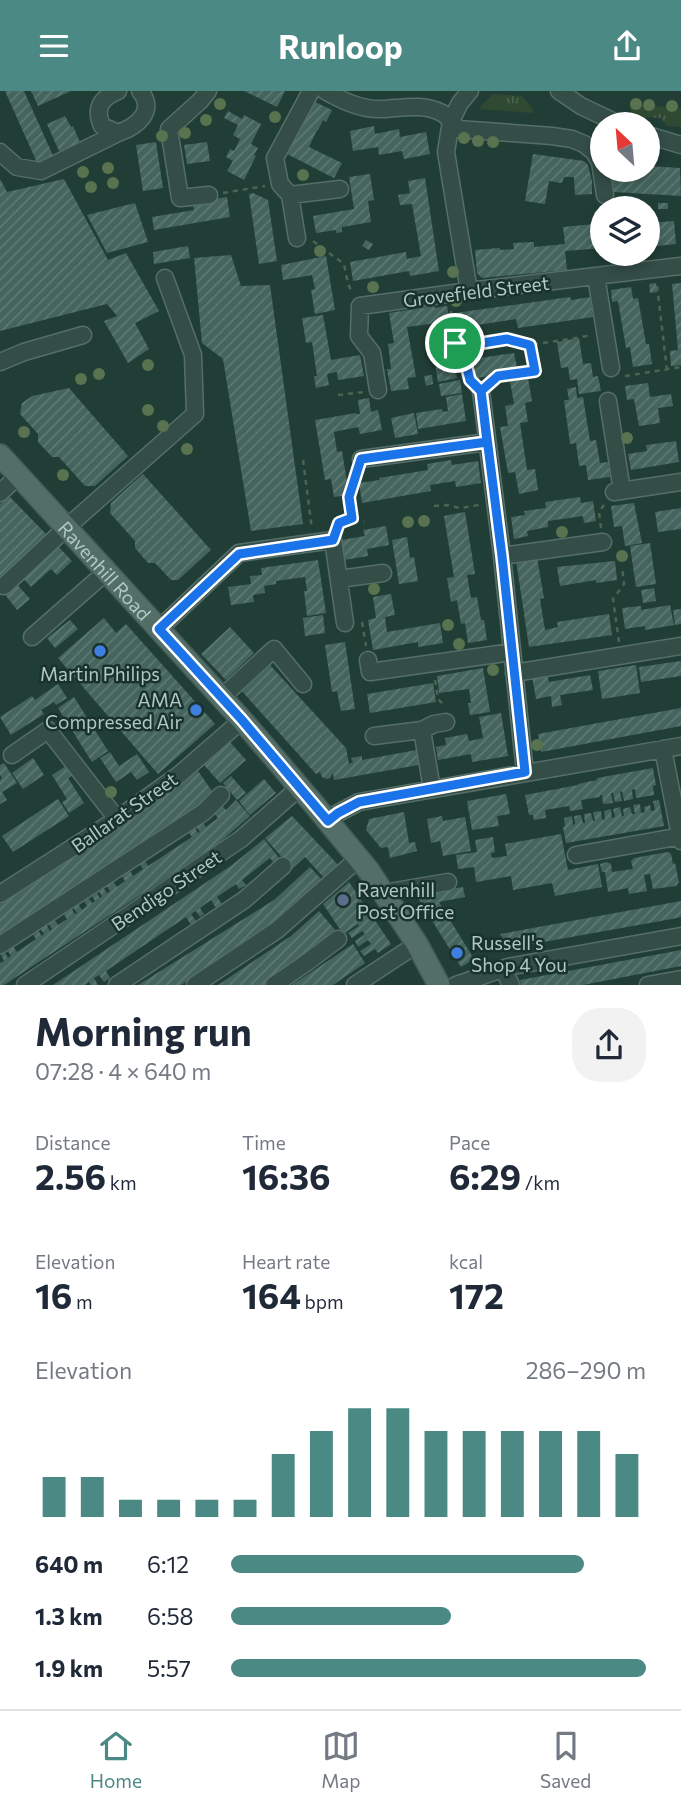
<!DOCTYPE html>
<html lang="en">
<head>
<meta charset="utf-8">
<style>
	body { margin:0; font-family:Commissioner,sans-serif; background:#f2f2f3; color:#1f2937; height:100vh; display:flex; flex-direction:column; font-size:26px; white-space:nowrap }
	* { box-sizing:border-box; margin:0 }
	p { font-size:23px; color:#747a83 }
	.icon { flex:none; width:38px; height:38px; fill:none; stroke:currentColor; stroke-width:2; stroke-linecap:round; stroke-linejoin:round }
	.map { position:relative; height:894px; overflow:hidden }
	.side { display:flex; flex-direction:column; background:#fff; flex:1 }
	.side>* { flex:none }
	.needle { width:46px; rotate:334deg }
	.fabs { position:absolute; left:590px; top:21px; display:grid; gap:14px }
	.fabs a { display:grid; place-items:center; width:70px; height:70px; border-radius:50%; background:#fff; box-shadow:0 4px 10px #0003; font-size:35px }
	.pin { position:absolute; display:grid; place-items:center; width:60px; height:60px; color:#fff; margin:-30px; border:4px solid #fff; border-radius:50%; box-shadow:0 2px 7px #0007 }
	.round { display:grid; place-items:center; flex:none; width:74px; height:74px; border-radius:28px; background:#f2f2f3 }
	.headline { display:flex; align-items:center; justify-content:space-between; height:119px; padding:0 35px }
	h1 { font-size:38px; font-weight:700; line-height:52px }
	.stats { display:grid; grid-template-columns:repeat(3,1fr); gap:10px; height:119px; padding:7px 35px }
	.stats div { display:grid; align-content:center }
	.stats b { font-size:35px; font-weight:700 }
	.stats small { font-size:19px; font-weight:400 }
	.stats p { font-size:19px }
	.chart { height:196px; padding:14px 35px }
	.chart p { display:flex; justify-content:space-between }
	.chart svg { width:100%; height:126px; margin-top:7px; stroke:#4a8984; stroke-width:6 }
	ul { padding:0 35px; list-style:none; font-size:23px }
	li { display:grid; grid-template-columns:112px 84px 1fr; align-items:center; height:52px }
	li i { height:18px; border-radius:9px; background:#4a8984 }
	header { display:flex; justify-content:space-between; align-items:center; height:91px; padding:0 35px; background:#4a8984; color:#fff; font-size:32px; font-weight:700 }
	.dock { display:flex; justify-content:space-around; align-items:center; height:98px; border-top:2px solid #e0e1e3; background:#fff; font-size:19px; color:#747a83 }
	.dock a { display:grid; justify-items:center; gap:4px }
	.dock .selected { color:#4a8984 }
	.map>svg:first-child { display:block }
	.grass { fill:url(#grass-tufts) }
	.building { fill:url(#building-hatch) }
	.lines { fill:none; stroke-linecap:round; stroke-linejoin:round }
	.minor-casing { stroke:#556e68; stroke-width:19 }
	.major-casing { stroke:#415954; stroke-width:24 }
	.path { stroke:#4a6552; stroke-width:2.5; stroke-dasharray:5 5; stroke-linecap:butt }
	.minor { stroke:#354d47; stroke-width:16 }
	.major { stroke:#536e67; stroke-width:21 }
	.tree { fill:#597250 }
	.route-casing { stroke:#fff; stroke-width:14 }
	.route { stroke:#1a73e8; stroke-width:9 }
	.shop-dot { fill:#3f7fe0; stroke:#1a322c; stroke-width:2.5 }
	.service-dot { fill:#5c6f8a; stroke:#1a322c; stroke-width:2.5 }
	.labels { text-anchor:middle; dominant-baseline:central; stroke-width:5; stroke-linejoin:round; paint-order:stroke }
	.street-label { font-size:19px; fill:#b0c9c4; stroke:#1a322c }
	.poi-label { font-size:19px; fill:#b0c9c4; stroke:#1a322c; text-anchor:start }
</style>
</head>
<body>
<header><svg class="icon" aria-label="menu" viewBox="0 0 24 24"><path d="M4 6h16M4 12h16M4 18h16"/></svg>Runloop<svg class="icon" aria-label="share" viewBox="0 0 24 24"><path d="M12 15V3M7 8l5-5 5 5M5 13v7h14v-7"/></svg></header>
<div class="map">
<svg width="681" height="894" viewBox="0 0 681 894">
	<defs>
		<pattern id="grass-tufts" width="24" height="20" patternUnits="userSpaceOnUse" patternTransform="scale(1.75)"><rect width="24" height="20" fill="#2f4932"/><path d="M3 7l-1-3M5 7V3M7 7l1-3M15 17l-1-3M17 17v-4M19 17l1-3" fill="none" stroke="#4b624e"/></pattern>
		<pattern id="building-hatch" width="6" height="6" patternUnits="userSpaceOnUse" patternTransform="scale(1.75)"><rect width="6" height="6" fill="#44645d"/><path d="M-1 1l2-2M0 6l6-6M5 7l2-2" fill="none" stroke="#5c7973"/></pattern>
	</defs>
	<rect width="100%" height="100%" fill="#213e36"/>
	<path class="grass" d="M493,3L522,5L533,18V22L480,18L481,15Z
		M630,13L681,17V36L667,35L661,27L636,26L630,18Z"/>
	<path class="building" d="M5,0H24L55,69L39,76Z
		M31,0H71L38,15Z
		M244,0H285L277,16Z
		M313,10L332,19L326,31L323,29L318,39H317L309,56L342,72L334,87L287,63Z
		M228,20L242,28L244,24L261,33L251,53L258,57L254,64L256,65L244,89L227,80L233,70L226,66L230,58L234,60L240,48L233,44L238,34L224,27Z
		M65,25L71,36L73,35L82,56L65,64L63,59L59,60L47,33Z
		M374,35L375,43L399,38L400,46L426,41L430,63L404,68L402,60L379,64L378,56L353,60L350,40Z
		M156,51L163,97L143,100L136,54Z
		M207,51L210,70L187,73L184,54Z
		M533,63L584,70L588,74L592,90V103L575,104L574,86H564L562,92L549,90L545,113L525,110Z
		M648,75L680,77L681,105L614,101L611,79H648Z
		M370,83L374,109L368,110L371,131L342,136V141L336,142V139L316,142L313,125L354,118L349,86Z
		M425,87L439,180L410,185L409,180L353,190L350,171L406,161L407,168L421,165L412,113L400,114L398,104L410,102L408,90Z
		M0,88L7,101L64,88L108,169L126,162L159,220L135,232L149,258L128,272L104,230L117,225L107,213L0,240Z
		M253,102L268,109L277,170L259,173L249,103Z
		M227,106L230,126L154,139L152,126L194,119L192,112Z
		M135,112L148,151L107,162L87,124Z
		M658,112H668V118H658Z
		M594,121H602V157L565,160L567,179L482,187L477,182L475,159L500,157V159L514,158L513,152L534,151V156L565,153L563,136L595,133Z
		M674,130L676,153L648,156V132Z
		M366,149L373,153L369,159L362,155Z
		M188,155L190,167L154,173L153,161Z
		M231,164L241,195L270,194L303,433L251,440L223,268L202,252L194,167Z
		M326,165L335,219L315,223L311,199L315,198L312,184L283,189L281,174Z
		M656,192L657,201L650,202L649,193Z
		M681,192V274L671,275L670,260L678,259L672,193Z
		M631,196L633,208L638,207L646,253H649L652,273L633,276L630,256L626,257L618,210L612,211L611,199Z
		M570,206L571,209L590,206L593,226L518,237L516,228L457,237L455,222Z
		M434,215L435,217L447,215L451,237L438,239L437,232L407,236L416,286L407,287L409,298L391,300L387,278H391L388,253L394,252L389,222Z
		M323,224L331,269L360,264L364,285L338,289L337,281L327,283L329,294L316,297L314,285H317L312,251L306,252L302,227Z
		M579,247L583,273L591,272L593,286L598,285L601,300L579,303L577,288L570,289L568,276L561,277L557,251Z
		M514,262L517,276L496,280L497,284L476,287L473,268Z
		M454,269L457,287L438,291L435,272Z
		M432,284L433,293L426,295L424,285Z
		M528,287L532,310L525,312L528,331L520,332L527,379L535,378L538,399L519,403L515,381L508,382L500,336L508,335L505,315L514,313L510,290Z
		M460,289L462,302L441,305L439,293Z
		M648,292L650,306L671,303L673,315L658,317L660,332L639,335L634,308L627,309L625,295Z
		M576,296L577,307L583,306L590,350L596,349L600,372L608,371L610,386L588,389L586,374L579,375L576,352L570,353L564,309H569L567,298Z
		M69,297L128,365L95,395H85L59,366H52L38,351V343L20,323L22,312L32,305Z
		M462,303L466,330L418,338L416,322L442,318L443,321L448,320L446,306Z
		M369,307L371,321L378,319L382,339L360,343L358,336L334,341L337,361L342,360L349,404L334,406L331,388L325,389L315,329L356,322V323H360L358,309Z
		M414,322L418,343L395,347L391,327Z
		M676,350L679,371L631,379L628,363L647,360L646,354Z
		M451,369L452,374L478,370L481,392L456,396L455,390L430,394L431,400L362,412L359,392L380,389L379,387L428,379L427,373Z
		M143,383L211,459L178,489H171L155,472H148L135,457V450L110,422L111,412Z
		M9,405L48,445L0,490V413Z
		M580,406L581,412L593,410L596,430L584,432L583,425L548,430V436L527,440L528,445L514,448L511,426L525,424L524,420L546,417L545,411Z
		M634,412L642,452L625,455L622,435L614,436L611,415Z
		M681,417V438L658,441L655,421Z
		M465,421L475,483L467,484L471,507L477,506L481,529H484L487,549L468,552L465,532L461,533L457,509L451,511L447,487L454,486L444,425Z
		M386,435L389,454L367,458L368,465L344,469L341,449L365,445L363,439Z
		M407,446L410,467L414,466L418,490L399,493L392,449Z
		M55,452L72,470L57,484L51,478L31,496L20,484Z
		M650,452L656,493L636,496L630,455Z
		M537,466L544,507L540,508L545,539L558,536L557,531L609,523L612,544L529,556L516,469Z
		M318,469L326,522L307,525L304,500H307L305,486L276,490V493L264,495L265,502L253,504L254,511L231,514L228,496L251,493L250,485L262,484L261,477Z
		M615,470L617,489L596,492V489L560,495L557,476Z
		M15,491L30,508L17,519L3,501Z
		M654,497L656,510L643,512L641,499Z
		M391,503L395,524L385,526L387,541L440,532L443,552L418,556V551L373,559L368,529L376,527L373,506Z
		M670,514L674,534L645,539V535L625,538L622,517L641,515V519Z
		M681,518V533L675,534L673,519Z
		M323,524L325,542L305,545L303,527Z
		M104,527L116,542L126,533L215,633L158,683L58,567Z
		M70,529L78,538L55,557L47,547Z
		M230,536L254,562L226,589L201,563Z
		M345,551L355,618L341,620L337,600L332,601L325,554Z
		M681,570V585L641,591L639,576Z
		M269,573L346,657L349,673L353,671L351,667L362,665V669L422,658L424,673L334,689L333,682L330,687L327,688L322,686L320,681L316,683L240,598Z
		M636,574L640,602L602,608L598,580Z
		M483,577L490,621L470,624L468,612H471L469,598L439,602L437,585Z
		M547,583L549,591L590,584L593,599L560,604L562,614L552,616L551,605L536,608L532,585Z
		M433,592L436,611L370,622L367,603Z
		M58,593L67,607L56,614L54,611L41,619L44,623L11,644L0,626L32,605L35,609Z
		M74,606L108,660L92,671L58,617Z
		M681,617V635L541,661L538,643Z
		M501,622L508,665L472,671L471,663L438,669L436,656L446,654L445,647L467,643L469,650L483,647L479,626Z
		M230,651L246,669L220,692L204,674Z
		M110,661L119,675L137,663L149,681L137,689L131,681L116,691L100,667Z
		M33,667L44,684L23,698L12,682Z
		M4,672L17,692L2,701L7,709L0,713V689L2,687L0,684V674Z
		M69,673L75,683L68,687L84,712L69,722L62,711L67,708L52,684Z
		M653,677L656,694L653,695L654,704L636,707L635,698L632,699L633,708L624,710L622,700L620,701L622,710L615,711L613,702H611L613,712L603,713L602,704H600V706L581,709L583,718L570,720L569,715L545,719L546,727L534,729L533,724H529L525,704L578,694V693L597,689V687Z
		M198,680L214,703L199,715L0,847V813L176,697Z
		M231,685L246,702L237,709L223,692Z
		M264,688L276,702L250,724L239,710Z
		M506,703L510,723L497,725L499,735L472,739L467,710Z
		M58,708L69,725L13,761L2,745Z
		M236,709L250,725L219,752L4,894H0V872L4,870L0,862L4,860L8,867L11,865L6,857L12,854L17,861L36,848L32,842L37,838L42,845L44,843L36,832L43,828L50,840L52,838L45,827L51,823L58,834L67,828L61,820L69,814L75,823L77,822L71,813L76,810L82,819L87,815L83,808L87,805L92,812L95,810L88,799L93,796L100,807L102,805L95,795L100,792L107,802L110,800L104,791L111,787L117,796L125,790L120,782L128,776L133,785L143,778L136,767L141,763L148,775L192,746L186,738L193,734L198,742L200,741L195,734L202,730L206,736L218,727L210,718L218,710L226,719Z
		M659,709L664,735L566,752L563,736L565,735L564,727L572,725L573,734L575,733L574,725L581,724L583,732H585L584,723L591,722L593,730H595L593,721L601,720L602,729L605,728L604,720L611,718L612,727L615,726L613,718L620,716L622,725H624L623,718L630,716L632,723H635L633,714L640,713L641,722L645,721L644,716L650,714L651,720L655,719L653,710Z
		M404,721L409,752L415,751L417,760L390,767L388,756L381,757L366,739L369,728Z
		M292,725L341,777L326,789L305,766L292,778L265,747Z
		M442,725L443,730L465,726L471,760L443,765L440,750L431,752L427,728Z
		M561,743L568,779L598,773L602,796L555,805L552,792L513,799L511,785L476,791L474,776L458,778L456,764L477,761L475,749L493,746L495,761L491,762L492,767L507,765L505,753Z
		M264,748L279,767L274,772L270,767L242,789L246,794L239,798L236,793L217,806L222,813L216,817L211,809L200,817L204,823L200,826L196,820L191,823L196,830L191,834L186,826L106,880L110,887L104,891L99,884L94,887L98,894H91L89,891L85,894H53L232,774Z
		M668,761L671,763L673,773L675,772L679,791L676,795L653,798L650,783L644,784L647,800L629,803L628,797L608,801L605,781H602L600,773L607,771L611,773L612,781L633,778L631,770L634,767Z
		M310,776L323,790L277,833L181,894H138L274,809Z
		M349,791L391,853L378,862L375,858L364,865L360,860L371,853L368,849L358,856L355,850L365,843L362,840L352,847L348,842L359,835L358,833L343,843L323,813Z
		M463,796L465,806L439,811L474,868L461,876L419,809L433,801Z
		M681,810V826L672,828L510,857L500,843Z
		M319,820L336,840L306,866L265,894H218L291,845Z
		M353,853L365,872L333,894H292Z
		M681,859V875L583,894H521L520,889Z"/>
	<g class="lines">
		<g class="minor-casing">
			<path id="minor" d="M118,0C101,7 94,17 102,35L118,42C136,36 157,20 140,0
				M325,0C343,10 362,19 382,18C403,17 423,12 442,22C448,25 453,33 458,38L552,45L572,48L584,53L594,61L600,71L605,104
				M559,0L581,15L619,33
				M169,38L180,107L209,104
				M169,38L200,10L208,0
				M648,44L681,54
				M0,61L17,76L41,80L118,42
				M290,104L340,98
				M297,147L290,104L280,93L275,67L311,0
				M596,185L611,277
				M469,200L446,61L451,30L460,12L470,0
				M0,271L24,261L83,244
				M378,299L372,262L359,245L360,215L469,200L681,175
				M481,300L502,465L525,681
				M608,310L622,400
				M361,368L487,351
				M614,401L681,391
				M0,402L19,384
				M502,465L603,451
				M339,488L383,482
				M4,495L66,437L195,323L193,264L165,187
				M159,538L239,462L333,449L345,532
				M32,546L106,481
				M368,569L370,581L512,561
				M514,582L681,555
				M221,607L274,558L303,593
				M422,639L432,698
				M374,645L422,639L434,633L446,631
				M663,658L681,750
				M12,664L48,639L117,728
				M328,730L338,722L359,711L681,655
				M576,764L681,745
				M383,802L448,791
				M0,803L117,728L180,683L242,629
				M0,854L204,721L221,704
				M503,878L511,894
				M25,894L241,748L300,696
				M117,894L244,809L283,775
				M195,894L277,839L359,767
				M274,894L306,872L338,848
				M355,894L417,853
				M456,894L508,876L681,845
				M648,894L681,888"/>
		</g>
		<g class="major-casing">
			<g id="major">
				<path id="s1" d="M0,364L242,629L312,711L369,780L417,853L439,894"/>
			</g>
		</g>
		<path class="path" d="M223,102L265,95
			M313,150L344,173L348,193L353,203
			M657,195L667,279
			M451,220L456,262L467,277L470,289
			M455,252L464,255L507,248L530,254L588,245
			M434,264H449L456,262
			M625,285L681,276
			M493,289L498,285L535,280L530,254
			M338,304L364,301
			M303,369L312,438
			M434,415L447,414L460,417L479,414
			M352,427L349,406L357,381
			M338,436L339,432L352,427L364,431
			M601,437L599,421L604,414
			M362,531L366,555
			M619,551L613,508L624,493L622,475
			M435,589L438,608L444,614"/>
		<use href="#minor" class="minor"/>
		<use href="#major" class="major"/>
	</g>
	<g class="tree">
		<circle cx="220" cy="13" r="6"/>
		<circle cx="636" cy="13" r="6"/>
		<circle cx="649" cy="14" r="6"/>
		<circle cx="672" cy="15" r="6"/>
		<circle cx="275" cy="26" r="6"/>
		<circle cx="206" cy="29" r="6"/>
		<circle cx="185" cy="42" r="6"/>
		<circle cx="162" cy="45" r="6"/>
		<circle cx="464" cy="47" r="6"/>
		<circle cx="478" cy="50" r="6"/>
		<circle cx="493" cy="51" r="6"/>
		<circle cx="108" cy="77" r="6"/>
		<circle cx="83" cy="81" r="6"/>
		<circle cx="303" cy="84" r="6"/>
		<circle cx="113" cy="92" r="6"/>
		<circle cx="91" cy="96" r="6"/>
		<circle cx="320" cy="160" r="6"/>
		<circle cx="453" cy="181" r="6"/>
		<circle cx="373" cy="196" r="6"/>
		<circle cx="456" cy="210" r="6"/>
		<circle cx="148" cy="274" r="6"/>
		<circle cx="99" cy="283" r="6"/>
		<circle cx="81" cy="288" r="6"/>
		<circle cx="148" cy="319" r="6"/>
		<circle cx="163" cy="335" r="6"/>
		<circle cx="24" cy="341" r="6"/>
		<circle cx="627" cy="347" r="6"/>
		<circle cx="187" cy="358" r="6"/>
		<circle cx="63" cy="384" r="6"/>
		<circle cx="424" cy="430" r="6"/>
		<circle cx="408" cy="431" r="6"/>
		<circle cx="562" cy="441" r="6"/>
		<circle cx="622" cy="465" r="6"/>
		<circle cx="374" cy="498" r="6"/>
		<circle cx="448" cy="534" r="6"/>
		<circle cx="459" cy="553" r="6"/>
		<circle cx="493" cy="579" r="6"/>
		<circle cx="537" cy="654" r="6"/>
		<circle cx="111" cy="701" r="6"/>
	</g>
	<g class="lines">
		<g class="route-casing">
			<path id="route" d="M455,252L456,262L467,277L470,289L481,300L502,465L525,681L359,711L338,722L328,730L242,629L159,538L239,463L333,449L339,432L352,427L349,406L361,368L487,351L481,300L498,285L535,280L530,254L507,248L464,255L455,252"/>
		</g>
		<use href="#route" class="route"/>
	</g>
	<g class="shop-dot">
		<circle cx="100" cy="560" r="7"/>
		<circle cx="196" cy="619" r="7"/>
		<circle cx="457" cy="862" r="7"/>
	</g>
	<circle class="service-dot" cx="343" cy="809" r="7"/>
	<g class="labels">
		<g class="street-label">
			<text transform="translate(476 200) rotate(-7)">Grovefield Street</text>
			<text stroke="none"><textPath href="#s1" startOffset="156">Ravenhill Road</textPath></text>
			<text transform="translate(124 721) rotate(-35)">Ballarat Street</text>
			<text transform="translate(166 799) rotate(-34)">Bendigo Street</text>
		</g>
		<g class="poi-label">
			<text x="100" y="582" text-anchor="middle">Martin Philips</text>
			<text x="182" y="608" text-anchor="end">AMA<tspan x="182" dy="22">Compressed Air</tspan></text>
			<text x="357" y="798">Ravenhill<tspan x="357" dy="22">Post Office</tspan></text>
			<text x="471" y="851">Russell's<tspan x="471" dy="22">Shop 4 You</tspan></text>
		</g>
	</g>
</svg>
<div class="fabs">
<a><svg class="needle" viewBox="-14 -14 28 28"><path d="M0-13l5 13h-10z" fill="#e53935"/><path d="M0 13l5-13h-10z" fill="#747a83"/></svg></a>
<a><svg class="icon" aria-label="layers" viewBox="0 0 24 24"><path d="M12 4l9 5-9 5-9-5zM3 14l9 5 9-5"/></svg></a>
</div>
<div class="pin" style="left:455px;top:252px;background:#1e9e55"><svg class="icon" aria-label="arrive" viewBox="0 0 24 24"><path d="M6 21V4h12l-3 4 3 4H6"/></svg></div>
</div>
<section class="side">
<div class="headline"><div><h1>Morning run</h1><p>07:28 · 4 × 640 m</p></div><a class="round"><svg class="icon" aria-label="share" viewBox="0 0 24 24"><path d="M12 15V3M7 8l5-5 5 5M5 13v7h14v-7"/></svg></a></div>
<div class="stats">
<div><p>Distance</p><b>2.56<small> km</small></b></div>
<div><p>Time</p><b>16:36</b></div>
<div><p>Pace</p><b>6:29<small> /km</small></b></div>
</div>
<div class="stats">
<div><p>Elevation</p><b>16<small> m</small></b></div>
<div><p>Heart rate</p><b>164<small> bpm</small></b></div>
<div><p>kcal</p><b>172</b></div>
</div>
<div class="chart"><p><span>Elevation</span>286–290 m</p>
<svg viewBox="0 0 160 44" preserveAspectRatio="none"><path d="M5 44V30M15 44V30M25 44V38M35 44V38M45 44V38M55 44V38M65 44V22M75 44V14M85 44V6M95 44V6M105 44V14M115 44V14M125 44V14M135 44V14M145 44V14M155 44V22"/></svg>
</div>
<ul>
<li><b>640 m</b>6:12<i style="width:85%"></i></li>
<li><b>1.3 km</b>6:58<i style="width:53%"></i></li>
<li><b>1.9 km</b>5:57<i style="width:100%"></i></li>
</ul>
</section>
<nav class="dock">
<a class="selected"><svg class="icon" aria-label="home" viewBox="0 0 24 24"><path d="M3 11l9-7 9 7M6 9v11h12V9"/></svg>Home</a>
<a><svg class="icon" aria-label="map" viewBox="0 0 24 24"><path d="M3 6l6-2 6 2 6-2v14l-6 2-6-2-6 2zM9 4v14M15 6v14"/></svg>Map</a>
<a><svg class="icon" aria-label="saved" viewBox="0 0 24 24"><path d="M7 4h10v16l-5-4-5 4z"/></svg>Saved</a>
</nav>
</body>
</html>
